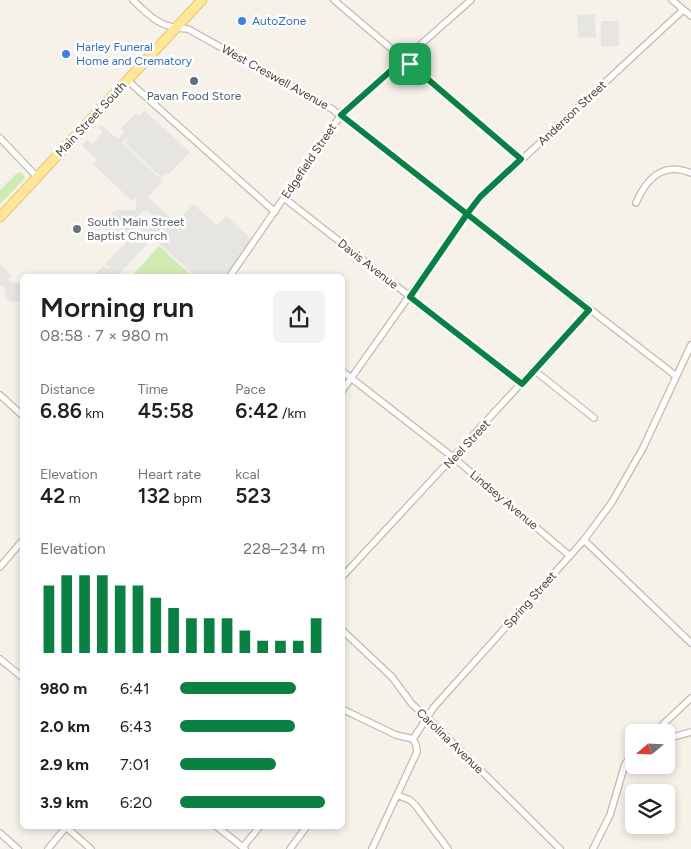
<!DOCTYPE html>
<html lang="en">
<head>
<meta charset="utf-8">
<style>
	body { margin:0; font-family:Figtree,sans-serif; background:#f2f2f2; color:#202124; height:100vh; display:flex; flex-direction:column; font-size:19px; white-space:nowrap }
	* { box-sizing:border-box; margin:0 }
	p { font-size:16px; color:#757577 }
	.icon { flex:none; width:28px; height:28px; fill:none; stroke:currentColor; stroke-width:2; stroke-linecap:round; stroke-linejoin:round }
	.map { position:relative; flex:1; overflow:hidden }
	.drawer { position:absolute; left:20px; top:274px; width:325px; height:555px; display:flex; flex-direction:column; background:#fff; border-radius:8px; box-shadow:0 2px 8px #0003 }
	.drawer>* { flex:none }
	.needle { width:32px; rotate:251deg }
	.buttons { position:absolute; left:625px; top:724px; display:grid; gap:10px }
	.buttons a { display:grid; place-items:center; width:50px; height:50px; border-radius:8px; background:#fff; box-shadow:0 2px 8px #0003; font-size:25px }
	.pin { position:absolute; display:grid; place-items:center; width:42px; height:42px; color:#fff; margin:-21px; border-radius:10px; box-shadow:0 2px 8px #0006 }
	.round { display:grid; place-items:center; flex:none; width:52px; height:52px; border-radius:8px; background:#f2f2f2 }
	.overview { display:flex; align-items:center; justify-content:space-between; height:85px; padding:0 20px }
	h1 { font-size:28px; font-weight:600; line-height:38px }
	.stats { display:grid; grid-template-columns:repeat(3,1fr); gap:8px; height:85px; padding:5px 20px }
	.stats div { display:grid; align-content:center }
	.stats b { font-size:21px; font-weight:600 }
	.stats small { font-size:14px; font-weight:400 }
	.stats p { font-size:14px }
	.chart { height:140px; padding:10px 20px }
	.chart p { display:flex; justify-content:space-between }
	.chart svg { width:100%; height:90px; margin-top:5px; stroke:#0b8043; stroke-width:6 }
	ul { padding:0 20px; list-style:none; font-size:16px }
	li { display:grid; grid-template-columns:80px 60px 1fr; align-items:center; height:38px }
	li i { height:12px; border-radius:6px; background:#0b8043 }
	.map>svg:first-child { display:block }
	.green { fill:#cfebb2 }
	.parking { fill:#e7e5e1 }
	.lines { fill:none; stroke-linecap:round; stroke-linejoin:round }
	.street-casing { stroke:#c2bbac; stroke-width:8 }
	.primary-casing { stroke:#e9c664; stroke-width:11 }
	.street { stroke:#fff; stroke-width:5.5 }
	.primary { stroke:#ffe69a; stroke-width:9 }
	.route-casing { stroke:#fff; stroke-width:10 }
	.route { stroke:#0b8043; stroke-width:6 }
	.shop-dot { fill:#3f7fe0; stroke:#fff; stroke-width:2 }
	.service-dot { fill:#5c6f8a; stroke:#fff; stroke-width:2 }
	.worship-dot { fill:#6b7280; stroke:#fff; stroke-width:2 }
	.labels { text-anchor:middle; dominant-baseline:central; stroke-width:5; stroke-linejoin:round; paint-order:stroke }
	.shop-label { font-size:12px; fill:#366cbe; stroke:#fff; text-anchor:start }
	.street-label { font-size:12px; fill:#4a4337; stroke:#fff }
	.service-label { font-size:12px; fill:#4e5e75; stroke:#fff }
	.worship-label { font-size:12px; fill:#5b616d; stroke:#fff; text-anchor:start }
</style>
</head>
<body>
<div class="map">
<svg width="691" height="849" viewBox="0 0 691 849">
	<rect width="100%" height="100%" fill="#f6f2ea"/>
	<path class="green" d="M20,172L23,174L25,178L0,204V190L16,174Z
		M159,246L192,276H132Z"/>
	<path class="parking" d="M595,14L596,37L578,38L577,15Z
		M601,21H619V46H601Z
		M145,111L190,152L167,176L166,173L161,177L125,143L129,137L122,142L163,181L148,197L176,223L193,204L217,225L226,216L255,242L224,276H195L153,238L117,276H93L103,266L108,269L109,267L105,264L148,219L153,222L155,218L148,211H142L140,215L143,218L125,240L120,236L115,238L107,234L103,225L112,213L118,210H133L136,209V197L132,201L93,164L97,160L82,146L87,140L92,144L103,132L98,128L101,125L118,139L124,132L121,128L136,113L139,116Z
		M0,264L12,276L8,279L10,282L18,283L22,286V305L20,302H12L9,301L5,295L4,286L2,285L0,287Z"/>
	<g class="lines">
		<g class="street-casing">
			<path id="street" d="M133,0C151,18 161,28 188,29L332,109L676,376
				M334,0L521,159
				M672,0L691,16
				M127,80L275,212
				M0,138L37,177
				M284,198L522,384
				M636,203C646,179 663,161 691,173
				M230,276L341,115L471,0
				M534,370L594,418
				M342,371L454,458L570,556
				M342,391L475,203L683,10
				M0,395L22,415
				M584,540L691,643
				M0,567L22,541
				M342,577L589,310
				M342,630L392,677L412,704L436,726L560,849
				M0,659L22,677
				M342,709L396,735L413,739
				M655,732L691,698
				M666,739L691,732
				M397,795L410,800L416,806L448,849
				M216,826L245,849
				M66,827L91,849
				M0,833L18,849
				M243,847L260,826
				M48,849L67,826
				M290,849L307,826
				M372,849L417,752L416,745L413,739L434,707L584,540L612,502L643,448L691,345
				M593,849L610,815L625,764L634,753"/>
		</g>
		<g class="primary-casing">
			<path id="primary" d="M0,217L202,0"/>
		</g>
		<use href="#street" class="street"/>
		<use href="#primary" class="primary"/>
	</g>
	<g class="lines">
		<g class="route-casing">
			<path id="route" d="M410,64L404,59L341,115L467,214L410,297L522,384L589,310L467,214L480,197L521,159L410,64"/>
		</g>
		<use href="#route" class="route"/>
	</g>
	<g class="shop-dot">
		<circle cx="242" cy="21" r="5"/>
		<circle cx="66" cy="54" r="5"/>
	</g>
	<circle class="service-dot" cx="194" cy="81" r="5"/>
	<circle class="worship-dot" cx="77" cy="229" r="5"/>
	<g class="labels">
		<g class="shop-label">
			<text x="252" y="21">AutoZone</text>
			<text x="76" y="47">Harley Funeral<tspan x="76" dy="14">Home and Crematory</tspan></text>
		</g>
		<g class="street-label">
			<text transform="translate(275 77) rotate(29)">West Creswell Avenue</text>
			<text transform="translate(572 113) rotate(-43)">Anderson Street</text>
			<text transform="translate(91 119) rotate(-47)">Main Street South</text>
			<text transform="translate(309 161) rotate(-56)">Edgefield Street</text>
			<text transform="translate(368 264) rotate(38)">Davis Avenue</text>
			<text transform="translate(467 444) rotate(-47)">Neel Street</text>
			<text transform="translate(504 500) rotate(40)">Lindsey Avenue</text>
			<text transform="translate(530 600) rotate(-48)">Spring Street</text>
			<text transform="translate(450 741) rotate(44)">Carolina Avenue</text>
		</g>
		<g class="service-label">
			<text x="194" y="96">Pavan Food Store</text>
		</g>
		<g class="worship-label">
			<text x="87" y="222">South Main Street<tspan x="87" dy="14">Baptist Church</tspan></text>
		</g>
	</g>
</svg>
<div class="buttons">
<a><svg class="needle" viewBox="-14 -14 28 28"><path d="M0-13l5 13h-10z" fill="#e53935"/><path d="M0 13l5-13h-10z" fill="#757577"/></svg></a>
<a><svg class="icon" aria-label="layers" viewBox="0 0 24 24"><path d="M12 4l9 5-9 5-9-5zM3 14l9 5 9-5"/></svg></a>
</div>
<div class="pin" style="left:410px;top:64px;background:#1e9e55"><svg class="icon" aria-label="arrive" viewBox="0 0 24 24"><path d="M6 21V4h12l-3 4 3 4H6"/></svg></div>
<section class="drawer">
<div class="overview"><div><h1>Morning run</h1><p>08:58 · 7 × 980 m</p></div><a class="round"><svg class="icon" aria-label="share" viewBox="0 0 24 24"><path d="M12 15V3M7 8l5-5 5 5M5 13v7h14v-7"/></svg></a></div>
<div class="stats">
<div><p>Distance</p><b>6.86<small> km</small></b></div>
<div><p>Time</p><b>45:58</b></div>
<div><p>Pace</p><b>6:42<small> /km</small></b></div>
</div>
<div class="stats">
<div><p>Elevation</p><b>42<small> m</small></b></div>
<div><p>Heart rate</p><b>132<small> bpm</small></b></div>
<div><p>kcal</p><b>523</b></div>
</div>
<div class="chart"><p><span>Elevation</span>228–234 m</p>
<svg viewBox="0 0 160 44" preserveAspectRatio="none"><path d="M5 44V11M15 44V6M25 44V6M35 44V6M45 44V11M55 44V11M65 44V17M75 44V22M85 44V27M95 44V27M105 44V27M115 44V33M125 44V38M135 44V38M145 44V38M155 44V27"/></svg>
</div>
<ul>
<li><b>980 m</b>6:41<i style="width:80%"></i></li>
<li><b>2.0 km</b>6:43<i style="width:79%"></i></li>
<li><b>2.9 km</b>7:01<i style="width:66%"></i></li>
<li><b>3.9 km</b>6:20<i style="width:100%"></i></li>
</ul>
</section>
</div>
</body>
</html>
